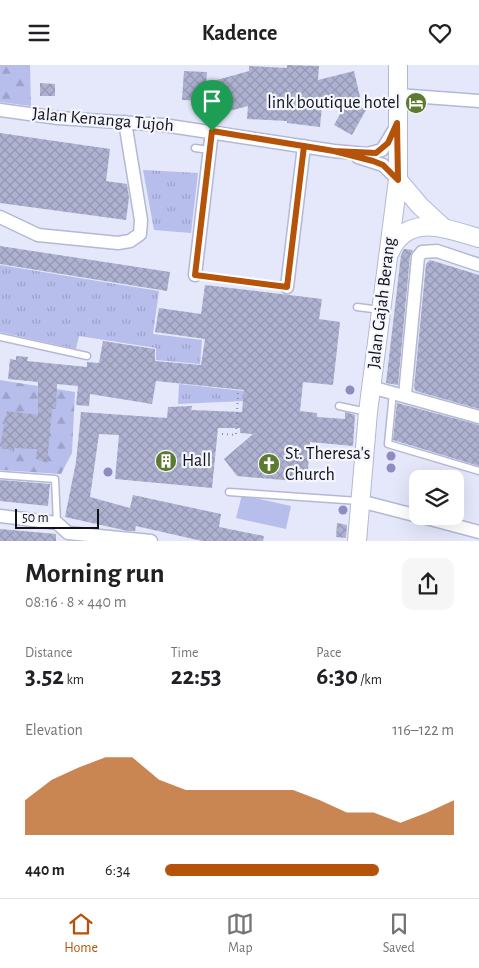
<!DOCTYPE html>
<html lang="en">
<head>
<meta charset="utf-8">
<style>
	body { margin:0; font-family:"Alegreya Sans",sans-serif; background:#f6f6f6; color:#202124; height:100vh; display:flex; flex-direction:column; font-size:19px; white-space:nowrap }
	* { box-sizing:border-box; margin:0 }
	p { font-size:16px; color:#757577 }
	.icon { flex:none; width:28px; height:28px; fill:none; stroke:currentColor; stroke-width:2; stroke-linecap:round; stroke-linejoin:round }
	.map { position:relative; height:476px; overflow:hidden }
	.panel { display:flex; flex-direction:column; background:#fff; flex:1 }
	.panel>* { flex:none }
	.buttons { position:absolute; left:409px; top:405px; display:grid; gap:10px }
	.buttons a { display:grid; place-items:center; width:55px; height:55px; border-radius:10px; background:#fff; box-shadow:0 5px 20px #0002; font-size:25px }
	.scale { position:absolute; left:15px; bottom:12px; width:84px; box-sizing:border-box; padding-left:5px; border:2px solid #10111b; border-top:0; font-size:14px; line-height:18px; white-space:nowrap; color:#10111b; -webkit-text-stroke:4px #f5f6fd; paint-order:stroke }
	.pin { position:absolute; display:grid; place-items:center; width:42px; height:42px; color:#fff; margin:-51px -21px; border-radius:50% 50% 50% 0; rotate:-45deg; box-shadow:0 0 5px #0007 }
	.pin .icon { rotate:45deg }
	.round { display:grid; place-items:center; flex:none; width:52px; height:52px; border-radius:10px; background:#f6f6f6 }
	.head { display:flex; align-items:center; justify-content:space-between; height:85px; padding:0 25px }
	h1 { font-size:28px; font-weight:600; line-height:38px }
	.metrics { display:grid; grid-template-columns:repeat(3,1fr); gap:8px; height:85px; padding:5px 25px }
	.metrics div { display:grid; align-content:center }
	.metrics b { font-size:25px; font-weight:600 }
	.metrics small { font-size:14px; font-weight:400 }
	.metrics p { font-size:14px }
	.chart { height:140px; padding:10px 25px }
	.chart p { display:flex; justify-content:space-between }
	.chart svg { width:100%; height:90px; margin-top:5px; fill:#b45309; opacity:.7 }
	ul { padding:0 25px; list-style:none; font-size:16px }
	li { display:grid; grid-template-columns:80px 60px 1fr; align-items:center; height:38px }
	li i { height:12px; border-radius:6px; background:#b45309 }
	header { display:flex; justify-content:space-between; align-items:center; height:65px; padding:0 25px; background:#fff; font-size:22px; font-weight:600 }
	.tab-bar { display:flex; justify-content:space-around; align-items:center; height:70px; border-top:1px solid #e0e0e0; background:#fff; font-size:14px; color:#757577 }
	.tab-bar a { display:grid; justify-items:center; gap:2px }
	.tab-bar .selected { color:#b45309 }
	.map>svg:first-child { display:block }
	.grass { fill:url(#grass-tufts) }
	.forest { fill:url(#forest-firs) }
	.garden { fill:#b7beeb }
	.building { fill:url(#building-cross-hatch) }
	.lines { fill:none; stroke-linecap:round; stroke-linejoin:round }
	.lane-casing { stroke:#b3b8d5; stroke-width:9 }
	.street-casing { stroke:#b3b8d5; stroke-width:15 }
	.secondary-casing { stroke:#b3b8d5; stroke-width:20 }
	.path { stroke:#8c8e9d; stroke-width:2; stroke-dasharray:1 4; stroke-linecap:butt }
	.lane { stroke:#fff; stroke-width:6 }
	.street { stroke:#fff; stroke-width:12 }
	.secondary { stroke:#fff; stroke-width:18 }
	.tree { fill:#8b8dc0 }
	.route-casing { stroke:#fff; stroke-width:10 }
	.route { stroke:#b45309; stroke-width:6 }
	.labels { text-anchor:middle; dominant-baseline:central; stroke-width:4.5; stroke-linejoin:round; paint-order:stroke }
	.poi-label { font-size:18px; fill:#10111b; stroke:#f5f6fd; text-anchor:start }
	.street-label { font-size:18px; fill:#10111b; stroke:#f5f6fd }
</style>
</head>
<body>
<header><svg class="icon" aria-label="menu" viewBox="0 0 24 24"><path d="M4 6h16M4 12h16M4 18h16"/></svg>Kadence<svg class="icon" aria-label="heart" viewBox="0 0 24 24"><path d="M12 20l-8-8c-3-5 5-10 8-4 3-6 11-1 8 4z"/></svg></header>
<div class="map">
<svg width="479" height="476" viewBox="0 0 479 476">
	<defs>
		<pattern id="grass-tufts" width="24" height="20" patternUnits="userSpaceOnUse" patternTransform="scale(1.25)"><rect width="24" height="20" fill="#b7beeb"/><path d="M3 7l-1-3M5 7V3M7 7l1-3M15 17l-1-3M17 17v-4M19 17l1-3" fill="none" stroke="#9ca2c9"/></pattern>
		<pattern id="forest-firs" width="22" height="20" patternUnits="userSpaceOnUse" patternTransform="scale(1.25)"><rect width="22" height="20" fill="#b7beeb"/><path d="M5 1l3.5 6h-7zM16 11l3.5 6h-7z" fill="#9ca2c9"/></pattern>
		<pattern id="building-cross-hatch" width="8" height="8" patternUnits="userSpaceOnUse" patternTransform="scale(1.25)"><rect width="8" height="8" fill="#aeb2d0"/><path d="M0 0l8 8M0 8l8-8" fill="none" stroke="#9598b2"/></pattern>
	</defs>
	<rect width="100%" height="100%" fill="#e5e8fb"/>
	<path class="grass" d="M143,105L198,108L191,168L154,165Z
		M0,200L159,226L153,269L202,275L200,299L156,295V283L79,271L76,284L0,267Z
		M179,319L282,330L244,336L178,339Z"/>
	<path class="forest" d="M0,0H30L31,41L0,37Z
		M0,315L75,327L72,388L61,409L0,405Z"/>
	<path class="garden" d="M242,430L291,441L286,464L236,453Z"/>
	<path class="building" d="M287,0L319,1L318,15L354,6L360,32L322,41L320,62L287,58V56L247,54L248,41L218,49L215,36L182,35L184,6L207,7L206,18L249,6V1L287,3Z
		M40,18L55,19V31H40Z
		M348,35L366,45L352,70L334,60Z
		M0,68L110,84L106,116L127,119L129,133L126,155L0,138Z
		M0,181L170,207L167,226L0,199Z
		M404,184L413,185L410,191L398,320L386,318L401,190Z
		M430,195L479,210V344L416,326L414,323L426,199Z
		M205,220L322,234L319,254L340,257L333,320L303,317L300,346L317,348V352L345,354V347L355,350L353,381L310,377L307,417L237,411L224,394L253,369L240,368V363H218L212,423L115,414L119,370L99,369L90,432L130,443L133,430L221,449L219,462L264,471L263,476H202L136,461L135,466H128L65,452L76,397L81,347L167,353L168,342L192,341L191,345L242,347L244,325L156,316L152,339L90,329L89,341L76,340L78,321L57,319L56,344H52L47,398L36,394L37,384L14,383V387L0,381L7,346L38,350V317L8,314L10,294L16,295V291L28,292L27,296L87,302V297L99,298L103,276L155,284V296L201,300L205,274L155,267L159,243L201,249Z
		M397,338L479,360V401L393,375Z
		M0,415L50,419L48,441L0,436Z
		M337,458L347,460L346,473L336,472Z
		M0,464L56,469V476H0Z"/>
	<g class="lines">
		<g class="lane-casing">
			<path id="lane" d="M195,83L210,85
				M195,210L287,222
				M357,242L381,245
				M0,272L87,291
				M393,327L388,379L479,406
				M339,341L367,347
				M0,410L55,414L57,458
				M229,427L359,436"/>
		</g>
		<g class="street-casing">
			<path id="street" d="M398,30L479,36
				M0,45L58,53L163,60L334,86L367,89L382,85L396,62
				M358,92L383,100L398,115
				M0,152L38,170L118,178L130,176L140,169L141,155L125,57
				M195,210L212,66
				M287,222L304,81
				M371,322L479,352
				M405,330L418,192L422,187L437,186L479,200
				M360,436L418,451
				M0,451L57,458L68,468L151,476
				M419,451L479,467"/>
		</g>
		<g class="secondary-casing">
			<path id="secondary" d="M398,115L420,141L445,164
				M390,187C407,147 447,164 479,173
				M357,476L368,347L398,115V0"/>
		</g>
		<path class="path" d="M222,369L236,370L238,327"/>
		<use href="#lane" class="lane"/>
		<use href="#street" class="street"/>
		<use href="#secondary" class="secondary"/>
	</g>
	<g class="tree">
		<circle cx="350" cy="325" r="4.5"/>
		<circle cx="391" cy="391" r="4.5"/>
		<circle cx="391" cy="403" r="4.5"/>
		<circle cx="108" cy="407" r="4.5"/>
		<circle cx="343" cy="445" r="4.5"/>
	</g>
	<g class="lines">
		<g class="route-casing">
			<path id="route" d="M212,66L334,86L373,96L383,100L398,115L397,58L388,78L376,88L334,86L304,81L287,222L195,210L212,66"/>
		</g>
		<use href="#route" class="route"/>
	</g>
	<defs>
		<g id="hotel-disc" transform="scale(1.125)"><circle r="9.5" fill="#5c7b31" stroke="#f5f6fd"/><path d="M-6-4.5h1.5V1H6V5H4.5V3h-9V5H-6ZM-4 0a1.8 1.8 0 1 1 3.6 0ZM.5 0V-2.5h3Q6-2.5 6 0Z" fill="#fff"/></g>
		<g id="building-disc" transform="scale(1.125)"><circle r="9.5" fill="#5c7b31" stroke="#f5f6fd"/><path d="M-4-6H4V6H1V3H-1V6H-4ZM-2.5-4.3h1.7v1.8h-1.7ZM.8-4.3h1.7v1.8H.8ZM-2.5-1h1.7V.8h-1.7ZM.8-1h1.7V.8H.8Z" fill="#fff"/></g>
		<g id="church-disc" transform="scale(1.125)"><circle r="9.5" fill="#5c7b31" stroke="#f5f6fd"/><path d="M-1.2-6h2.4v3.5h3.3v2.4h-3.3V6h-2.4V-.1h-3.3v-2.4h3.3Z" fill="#fff"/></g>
	</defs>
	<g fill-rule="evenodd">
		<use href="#hotel-disc" x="416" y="38"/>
		<use href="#building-disc" x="166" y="396"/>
		<use href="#church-disc" x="269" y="399"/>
	</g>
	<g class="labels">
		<g class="poi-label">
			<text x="400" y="38" text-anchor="end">link boutique hotel</text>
			<text x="285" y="389">St. Theresa's<tspan x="285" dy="21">Church</tspan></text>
			<text x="182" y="396">Hall</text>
		</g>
		<g class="street-label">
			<text transform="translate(103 55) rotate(5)">Jalan Kenanga Tujoh</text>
			<text transform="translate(382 238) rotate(-83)">Jalan Gajah Berang</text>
		</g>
	</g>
</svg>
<div class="buttons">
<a><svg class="icon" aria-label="layers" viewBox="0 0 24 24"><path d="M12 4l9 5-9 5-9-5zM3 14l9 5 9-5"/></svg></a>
</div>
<div class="scale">50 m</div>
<div class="pin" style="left:212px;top:66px;background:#1e9e55"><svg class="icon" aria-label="arrive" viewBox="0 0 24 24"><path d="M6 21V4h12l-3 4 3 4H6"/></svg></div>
</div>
<section class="panel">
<div class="head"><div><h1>Morning run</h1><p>08:16 · 8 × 440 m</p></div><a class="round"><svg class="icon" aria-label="share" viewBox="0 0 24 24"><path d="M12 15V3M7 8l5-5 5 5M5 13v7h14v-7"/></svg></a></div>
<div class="metrics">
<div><p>Distance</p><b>3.52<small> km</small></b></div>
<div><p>Time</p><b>22:53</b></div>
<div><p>Pace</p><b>6:30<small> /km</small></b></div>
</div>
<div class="chart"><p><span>Elevation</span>116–122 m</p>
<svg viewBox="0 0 160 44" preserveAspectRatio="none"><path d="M0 44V27L10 17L20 11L30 6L40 6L50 17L60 22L70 22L80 22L90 22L100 22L110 27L120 33L130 33L140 38L150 33L160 27V44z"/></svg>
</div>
<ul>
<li><b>440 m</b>6:34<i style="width:74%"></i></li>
</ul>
</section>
<nav class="tab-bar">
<a class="selected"><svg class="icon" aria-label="home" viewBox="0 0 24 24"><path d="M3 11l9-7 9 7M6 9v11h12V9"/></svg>Home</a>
<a><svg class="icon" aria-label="map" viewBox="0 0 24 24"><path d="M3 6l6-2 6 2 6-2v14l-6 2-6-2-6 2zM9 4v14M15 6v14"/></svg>Map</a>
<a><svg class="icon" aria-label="saved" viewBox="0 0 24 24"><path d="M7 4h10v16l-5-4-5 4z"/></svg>Saved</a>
</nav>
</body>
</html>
